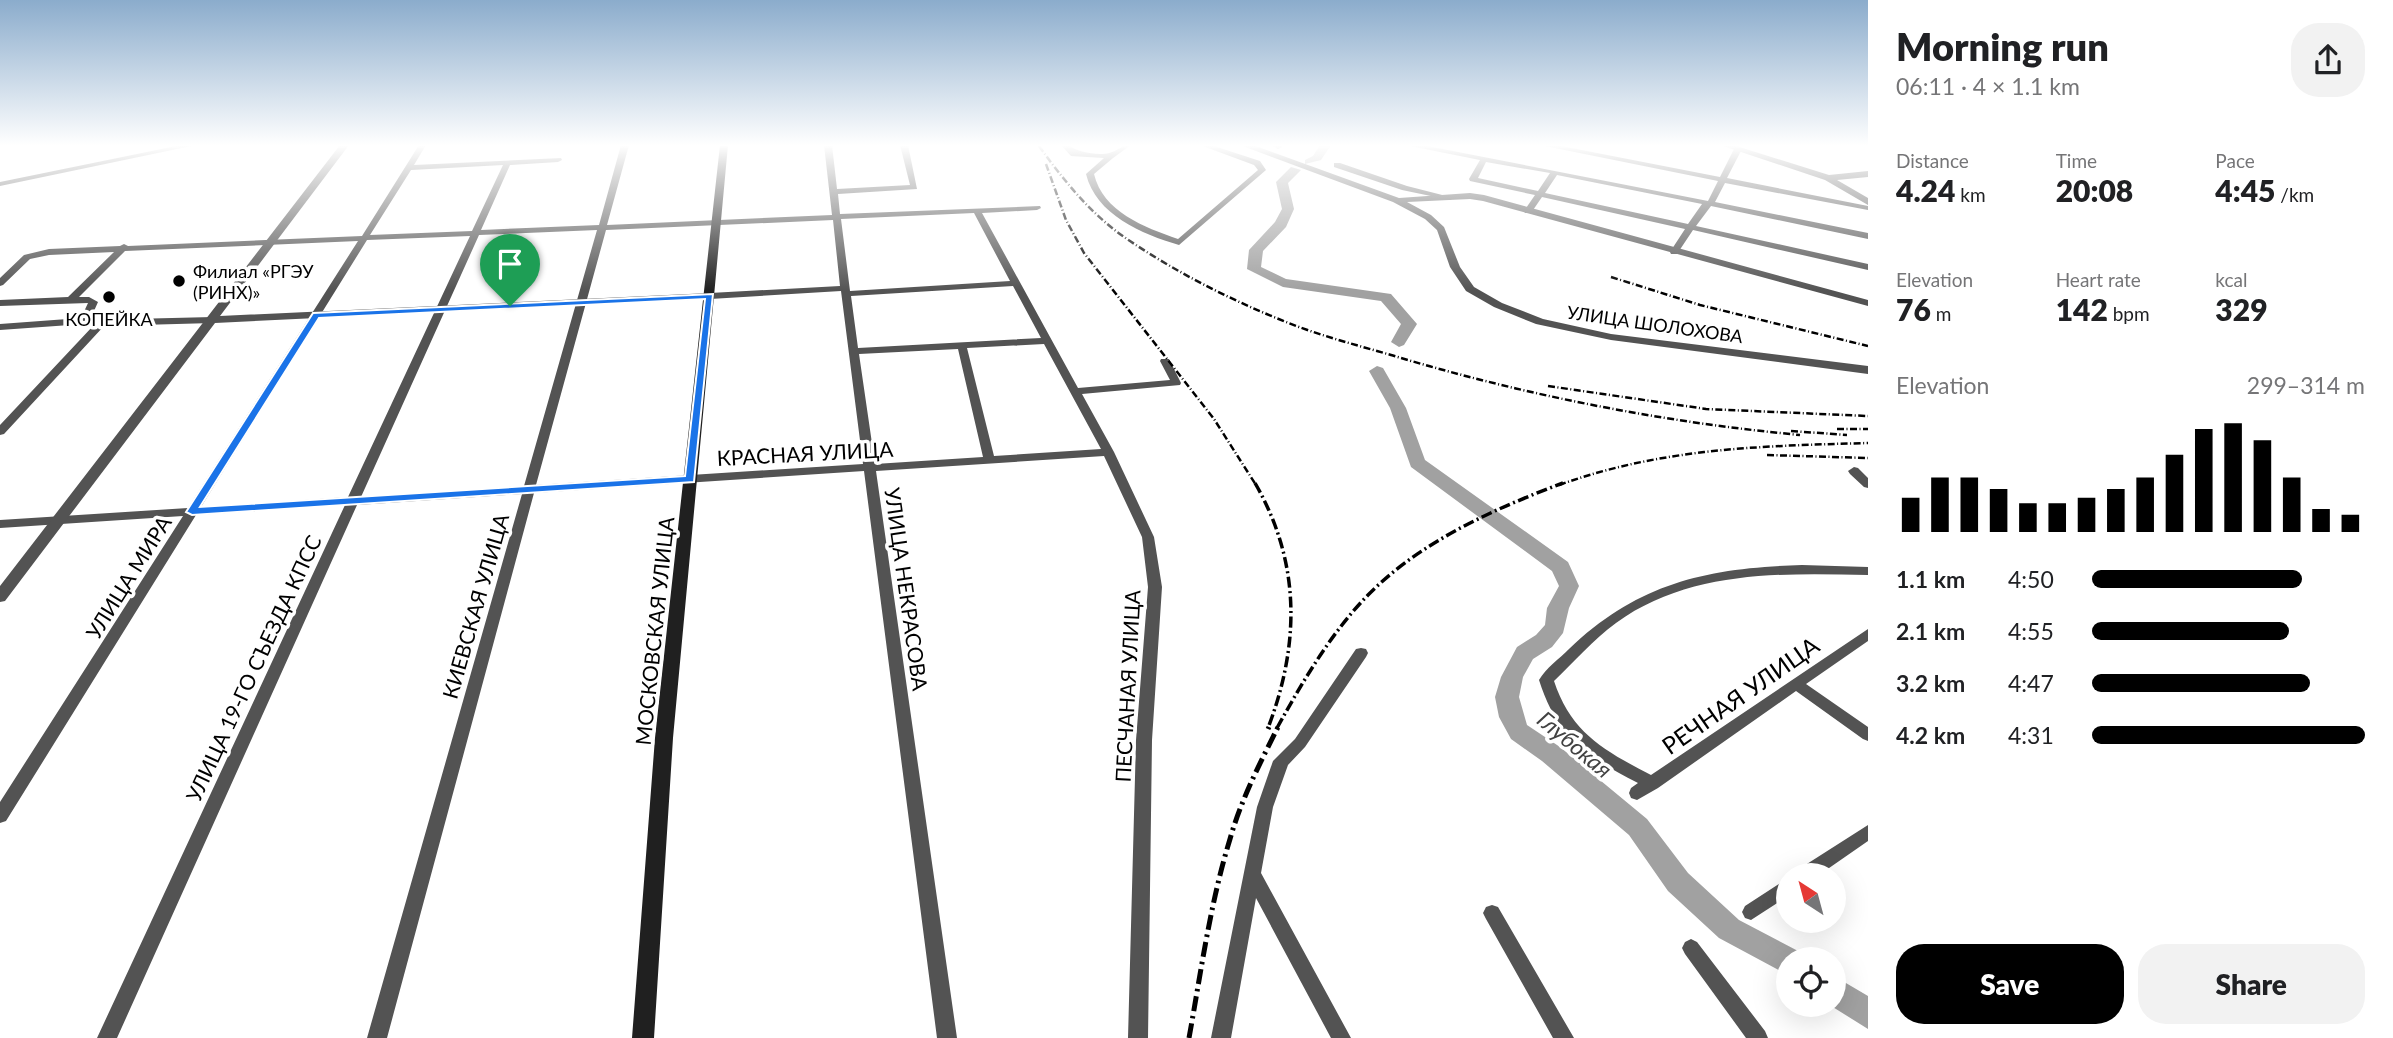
<!DOCTYPE html>
<html lang="en">
<head>
<meta charset="utf-8">
<style>
	body { margin:0; font-family:Lato,sans-serif; background:#f2f2f2; color:#202124; height:100vh; display:flex; flex-direction:column; font-size:26px; white-space:nowrap }
	* { box-sizing:border-box; margin:0 }
	p { font-size:23px; color:#757577 }
	.icon { flex:none; width:38px; height:38px; fill:none; stroke:currentColor; stroke-width:2; stroke-linecap:round; stroke-linejoin:round }
	.map { position:relative; flex:1; overflow:hidden }
	.details { display:flex; flex-direction:column; background:#fff; width:525px }
	.details>* { flex:none }
	.needle { width:46px; rotate:324deg }
	.tools { position:absolute; left:1776px; top:863px; display:grid; gap:14px }
	.tools a { display:grid; place-items:center; width:70px; height:70px; border-radius:50%; background:#fff; box-shadow:0 7px 28px #0002; font-size:35px }
	.pin { position:absolute; display:grid; place-items:center; width:60px; height:60px; color:#fff; margin:-72px -30px; border-radius:50% 50% 50% 0; rotate:-45deg; box-shadow:0 0 7px #0007 }
	.pin .icon { rotate:45deg }
	.round { display:grid; place-items:center; flex:none; width:74px; height:74px; border-radius:28px; background:#f2f2f2 }
	.overview { display:flex; align-items:center; justify-content:space-between; height:119px; padding:0 28px }
	h1 { font-size:38px; font-weight:800; line-height:52px }
	.figures { display:grid; grid-template-columns:repeat(3,1fr); gap:10px; height:119px; padding:7px 28px }
	.figures div { display:grid; align-content:center }
	.figures b { font-size:30px; font-weight:800 }
	.figures small { font-size:19px; font-weight:400 }
	.figures p { font-size:19px }
	.chart { height:196px; padding:14px 28px }
	.chart p { display:flex; justify-content:space-between }
	.chart svg { width:100%; height:126px; margin-top:7px; stroke:#000; stroke-width:6 }
	.cta { display:flex; gap:14px; margin-top:auto; padding:14px 28px }
	.cta a { flex:1; height:80px; border-radius:28px; background:#000; color:#fff; font-size:28px; font-weight:800; line-height:80px; text-align:center }
	.cta a+a { background:#f2f2f2; color:#202124 }
	ul { padding:0 28px; list-style:none; font-size:23px }
	li { display:grid; grid-template-columns:112px 84px 1fr; align-items:center; height:52px }
	li i { height:18px; border-radius:9px; background:#000 }
	main { display:flex; flex:1; min-height:0 }
	.map>svg:first-child { display:block }
	.lines { fill:none; stroke-linecap:round; stroke-linejoin:round }
	.river { fill:#a1a1a1; fill-rule:evenodd }
	.minor { fill:#535353; fill-rule:evenodd }
	.tertiary { fill:#535353; fill-rule:evenodd }
	.secondary { fill:#202020; fill-rule:evenodd }
	.rail-far2 { stroke:#000; stroke-width:2.5; stroke-dasharray:7 2.5 1 2.5; stroke-linecap:butt }
	.rail-far1 { stroke:#000; stroke-width:3.5; stroke-dasharray:11 3.5 2 3.5; stroke-linecap:butt }
	.rail { stroke:#000; stroke-width:5; stroke-dasharray:15 5 2.5 5; stroke-linecap:butt }
	.route { fill:#1a73e8; stroke:#fff; stroke-width:2; fill-rule:evenodd }
	.poi-dot { fill:#000; stroke:#fff; stroke-width:2.5 }
	.labels { text-anchor:middle; dominant-baseline:central; stroke-width:7; stroke-linejoin:round; paint-order:stroke }
	.far-poi-label { font-size:18px; fill:#000; stroke:#fff; text-anchor:start }
	.far-street-label { font-size:18px; fill:#000; stroke:#fff }
	.street-label { font-size:21px; fill:#000; stroke:#fff }
	.water-label { font-size:23px; font-style:italic; fill:#424242; stroke:#fff }
	.near-street-label { font-size:24px; fill:#000; stroke:#fff }
</style>
</head>
<body>
<main>
<div class="map">
<svg width="1868" height="1038" viewBox="0 0 1868 1038">
	<rect width="100%" height="100%" fill="#fff"/>
	<g class="lines">
		<path class="river" d="M1320,145H1331L1321,160L1305,164V160L1313,156Z
			M1291,167L1301,170L1288,183L1294,209L1286,227L1263,251L1261,267L1286,279L1391,294L1417,324L1404,345L1399,347L1391,342L1401,324L1381,301L1283,287L1247,269L1249,250L1275,222L1282,209L1276,182Z
			M1377,366L1383,368L1406,408L1425,460L1568,562L1579,586L1569,608L1563,633L1552,647L1533,659L1523,677L1519,697L1527,725L1560,747L1647,819L1688,873L1739,920L1798,951L1801,959H1788V975L1719,938L1668,891L1629,835L1542,761L1511,739L1499,717L1495,697L1501,677L1517,647L1536,635L1545,625L1547,608L1559,586L1552,571L1411,467L1390,408L1369,371Z
			M1834,976L1868,996V1029L1828,1004H1834Z"/>
		<path class="minor" d="M181,145H196L0,186V182Z
			M419,145H426L414,165L561,158L562,160L558,162L510,165L481,230L599,225L621,145H629L607,225L832,215L824,145H832L837,189L910,185L900,145H908L917,189L838,194L840,214L1040,206L1041,208L1037,210L982,213L1078,388L1170,380L1160,361L1161,359H1169L1181,383L1180,385L1082,394L1114,452L1154,537L1162,587L1152,740L1148,1038H1128L1136,740L1148,587L1142,537L1104,456L876,471L957,1038H937L864,471L534,493L387,1038H367L522,494L357,505L117,1038H97L345,505L196,515L6,821L0,823V802L183,516L0,528V520L188,508L358,241L125,251L79,297H89L98,302L90,320L213,317L218,320L213,323L104,326L4,434L0,435V425L93,326L84,324L0,330V324L81,318L88,303L0,306V300L68,297L114,252L49,255L30,259L3,285L0,286V278L24,255L49,249L120,246L124,244L128,246L362,236ZM503,165L472,231L370,235L411,170ZM974,213L1010,281L850,291L841,219ZM833,220L840,286L710,293L705,296L710,299L841,291L863,464L536,485L606,230ZM597,230L524,486L361,497L479,235ZM470,236L348,497L201,507L367,240ZM1013,286L1041,338L858,348L851,296ZM1044,344L1101,449L994,456L967,348ZM958,349L983,457L875,464L859,354Z
			M1061,145H1069C1076,152 1098,156 1109,153C1118,151 1121,145 1131,145L1113,158L1094,174C1103,212 1144,227 1178,239L1258,170L1254,165L1200,145H1211L1260,161L1266,170L1179,245C1142,234 1096,215 1086,174L1104,158L1071,156Z
			M1271,145H1280L1282,147L1278,149Z
			M1405,145H1422L1708,201L1718,181L1540,145H1556L1720,177L1735,147H1741L1742,149L1727,178L1868,206V210L1725,183L1715,202L1868,233V239L1711,206L1696,226L1868,264V270L1693,230L1677,254H1671L1670,252L1685,229L1542,197L1531,213H1525L1524,211L1535,195L1470,181L1469,179L1480,160ZM1486,162L1550,173L1538,191L1478,178ZM1557,175L1702,204L1688,224L1545,193Z
			M1334,163H1340L1407,186L1454,198L1450,200L1402,190L1334,167Z
			M1854,467L1858,468L1868,478V488L1864,487L1850,474L1848,471Z
			M1802,565L1868,567V575C1782,573 1689,570 1616,623C1593,640 1574,662 1554,681C1571,733 1605,751 1651,775L1868,629V641L1806,684L1868,727V741L1863,739L1796,691L1658,788L1637,800L1631,798L1629,793L1631,788L1638,783C1587,757 1557,737 1539,680C1546,668 1559,659 1569,649C1639,582 1708,568 1802,565Z
			M1361,648L1366,649L1368,653L1366,657L1305,747L1288,765L1273,807L1261,873L1351,1038H1331L1256,898L1231,1038H1211L1257,807L1273,761L1295,739L1356,649Z
			M1868,825V841L1819,875H1796L1799,869Z
			M1788,878V896L1751,920L1745,918L1742,912L1745,906Z
			M1492,905L1498,907L1574,1038H1553L1486,919L1483,913L1486,907Z
			M1691,939L1697,942L1765,1031L1768,1038H1746L1685,954L1682,948L1685,942Z"/>
		<path class="tertiary" d="M340,145H349L220,316L710,293L715,296L710,299L215,323L5,601L0,602V586Z
			M1240,145H1253L1399,198L1470,193L1484,195L1868,300V306L1483,201L1470,199L1407,202L1431,215L1444,227L1460,267L1474,287L1502,303L1543,319L1611,334L1868,366V374L1611,340L1536,324L1494,307L1466,291L1450,267L1437,230L1425,219L1393,202Z
			M1720,145H1733L1829,175L1868,171V177L1837,180L1868,198V205L1825,180Z"/>
		<path class="secondary" d="M720,145H728L673,738L654,1038H632L655,738Z"/>
		<path class="rail-far2" d="M1039,146C1065,182 1092,216 1130,241C1182,276 1241,305 1299,327C1329,338 1360,346 1391,355C1524,395 1661,422 1800,435
			M1046,164L1066,220L1084,253L1214,419L1256,485
			M1611,277L1700,305L1868,346
			M1548,386L1706,409L1868,416
			M1837,429H1868
			M1791,431L1847,435
			M1767,455L1868,458
			M1559,485C1662,448 1760,446 1868,443"/>
		<path class="rail-far1" d="M1255,483C1301,563 1300,644 1268,728
			M1277,728C1303,681 1331,633 1368,595C1421,541 1494,509 1563,483"/>
		<path class="rail" d="M1268,729L1269,727
			M1189,1038C1201,972 1210,904 1230,839C1241,800 1260,763 1278,727"/>
	</g>
	<linearGradient id="sky" x2="0" y2="1"><stop stop-color="#8baccc"/><stop offset="0.5" stop-color="#fff"/><stop offset="1" stop-color="#fff" stop-opacity="0"/></linearGradient>
	<rect width="1868" height="291" fill="url(#sky)"/>
	<path class="route" d="M713,294L694,482L192,515L186,512L313,313ZM705,299L685,476L200,507L319,318Z"/>
	<g class="poi-dot">
		<circle cx="179" cy="281" r="7"/>
		<circle cx="109" cy="297" r="7"/>
	</g>
	<g class="labels">
		<g class="far-poi-label">
			<text x="193" y="271">Филиал «РГЭУ<tspan x="193" dy="21">(РИНХ)»</tspan></text>
			<text x="109" y="319" text-anchor="middle">КОПЕЙКА</text>
		</g>
		<g class="far-street-label">
			<text transform="translate(1655 324) rotate(8)">УЛИЦА ШОЛОХОВА</text>
		</g>
		<g class="street-label">
			<text transform="translate(805 453) rotate(-3)">КРАСНАЯ УЛИЦА</text>
			<text transform="translate(128 577) rotate(-58)">УЛИЦА МИРА</text>
			<text transform="translate(907 589) rotate(82)">УЛИЦА НЕКРАСОВА</text>
			<text transform="translate(475 606) rotate(-74)">КИЕВСКАЯ УЛИЦА</text>
			<text transform="translate(654 631) rotate(-84)">МОСКОВСКАЯ УЛИЦА</text>
			<text transform="translate(253 668) rotate(-65)">УЛИЦА 19-ГО СЪЕЗДА КПСС</text>
			<text transform="translate(1127 686) rotate(-87)">ПЕСЧАНАЯ УЛИЦА</text>
		</g>
		<g class="water-label">
			<text transform="translate(1575 744) rotate(40)">Глубокая</text>
		</g>
		<g class="near-street-label">
			<text transform="translate(1740 695) rotate(-35)">РЕЧНАЯ УЛИЦА</text>
		</g>
	</g>
</svg>
<div class="tools">
<a><svg class="needle" viewBox="-14 -14 28 28"><path d="M0-13l5 13h-10z" fill="#e53935"/><path d="M0 13l5-13h-10z" fill="#757577"/></svg></a>
<a><svg class="icon" aria-label="locate" viewBox="0 0 24 24"><circle cx="12" cy="12" r="6"/><path d="M12 2v4M12 18v4M2 12h4M18 12h4"/></svg></a>
</div>
<div class="pin" style="left:510px;top:306px;background:#1e9e55"><svg class="icon" aria-label="arrive" viewBox="0 0 24 24"><path d="M6 21V4h12l-3 4 3 4H6"/></svg></div>
</div>
<section class="details">
<div class="overview"><div><h1>Morning run</h1><p>06:11 · 4 × 1.1 km</p></div><a class="round"><svg class="icon" aria-label="share" viewBox="0 0 24 24"><path d="M12 15V3M7 8l5-5 5 5M5 13v7h14v-7"/></svg></a></div>
<div class="figures">
<div><p>Distance</p><b>4.24<small> km</small></b></div>
<div><p>Time</p><b>20:08</b></div>
<div><p>Pace</p><b>4:45<small> /km</small></b></div>
</div>
<div class="figures">
<div><p>Elevation</p><b>76<small> m</small></b></div>
<div><p>Heart rate</p><b>142<small> bpm</small></b></div>
<div><p>kcal</p><b>329</b></div>
</div>
<div class="chart"><p><span>Elevation</span>299–314 m</p>
<svg viewBox="0 0 160 44" preserveAspectRatio="none"><path d="M5 44V32M15 44V25M25 44V25M35 44V29M45 44V34M55 44V34M65 44V32M75 44V29M85 44V25M95 44V17M105 44V8M115 44V6M125 44V12M135 44V25M145 44V36M155 44V38"/></svg>
</div>
<ul>
<li><b>1.1 km</b>4:50<i style="width:77%"></i></li>
<li><b>2.1 km</b>4:55<i style="width:72%"></i></li>
<li><b>3.2 km</b>4:47<i style="width:80%"></i></li>
<li><b>4.2 km</b>4:31<i style="width:100%"></i></li>
</ul>
<div class="cta"><a>Save</a><a>Share</a></div>
</section>
</main>
</body>
</html>
